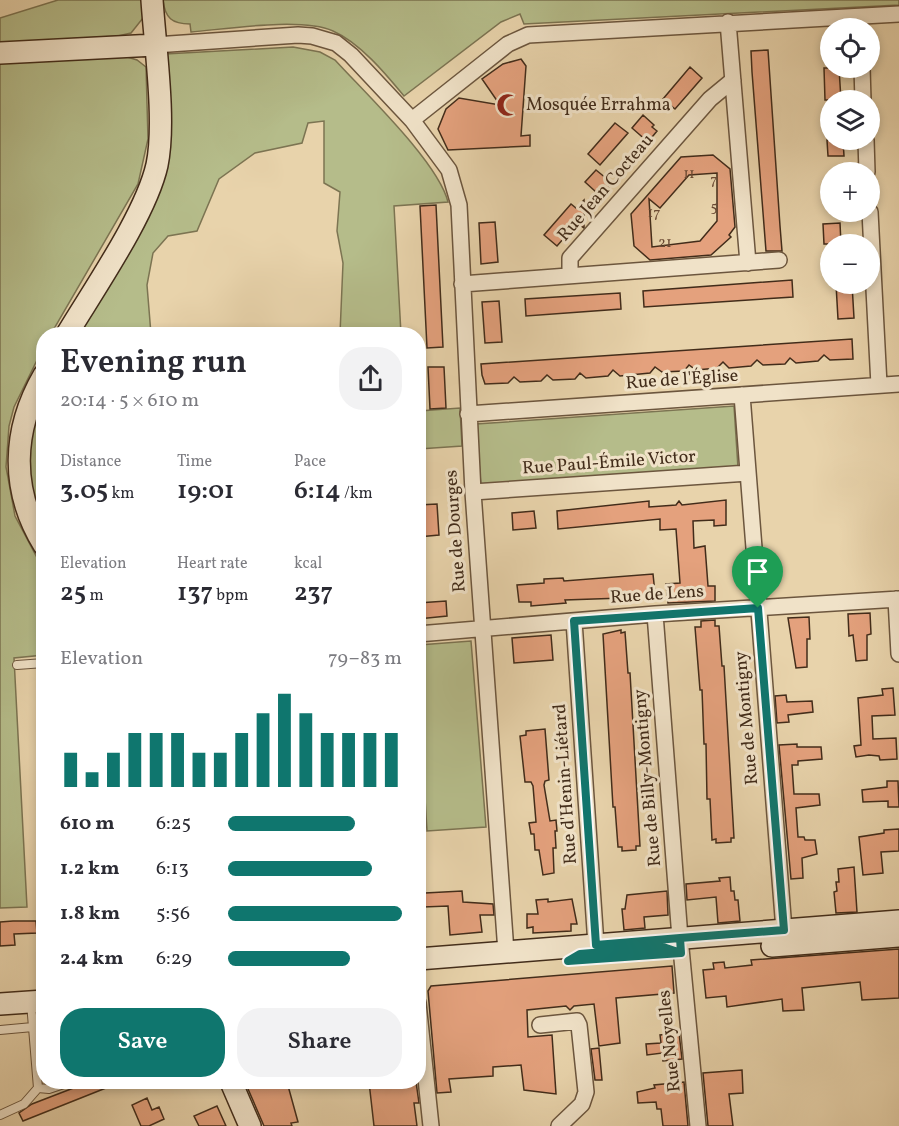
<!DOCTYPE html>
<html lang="en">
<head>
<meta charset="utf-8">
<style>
	body { margin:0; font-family:Vollkorn,serif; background:#f2f2f3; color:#2b2b33; height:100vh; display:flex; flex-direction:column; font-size:22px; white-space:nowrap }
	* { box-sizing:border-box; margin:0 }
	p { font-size:20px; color:#7c7c81 }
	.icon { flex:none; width:33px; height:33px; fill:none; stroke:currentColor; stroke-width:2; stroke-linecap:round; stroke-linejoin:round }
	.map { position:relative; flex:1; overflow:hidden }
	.details { position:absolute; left:36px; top:327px; width:390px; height:762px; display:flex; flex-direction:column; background:#fff; border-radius:24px; box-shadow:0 3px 9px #0003 }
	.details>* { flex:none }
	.tools { position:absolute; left:820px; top:18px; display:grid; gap:12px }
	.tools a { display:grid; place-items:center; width:60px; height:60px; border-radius:50%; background:#fff; box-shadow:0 3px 9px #0003; font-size:30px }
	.pin { position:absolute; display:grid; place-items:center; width:51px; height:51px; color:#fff; margin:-62px -26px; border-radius:50% 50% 50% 0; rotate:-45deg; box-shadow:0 0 6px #0007 }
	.pin .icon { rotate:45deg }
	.round { display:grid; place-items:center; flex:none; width:63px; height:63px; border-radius:24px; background:#f2f2f3 }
	.headline { display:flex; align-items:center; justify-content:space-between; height:102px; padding:0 24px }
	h1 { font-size:33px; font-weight:600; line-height:45px }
	.metrics { display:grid; grid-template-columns:repeat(3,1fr); gap:9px; height:102px; padding:6px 24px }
	.metrics div { display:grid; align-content:center }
	.metrics b { font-size:26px; font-weight:600 }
	.metrics small { font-size:16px; font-weight:400 }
	.metrics p { font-size:16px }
	.chart { height:168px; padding:12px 24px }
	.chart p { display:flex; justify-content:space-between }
	.chart svg { width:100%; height:108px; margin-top:6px; stroke:#0f766e; stroke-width:6 }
	.primary-button { display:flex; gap:12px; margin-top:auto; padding:12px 24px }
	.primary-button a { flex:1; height:69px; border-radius:24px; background:#0f766e; color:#fff; font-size:24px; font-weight:600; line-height:69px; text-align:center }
	.primary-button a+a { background:#f2f2f3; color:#2b2b33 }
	ul { padding:0 24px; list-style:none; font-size:20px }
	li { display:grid; grid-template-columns:96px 72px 1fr; align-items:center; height:45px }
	li i { height:15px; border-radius:8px; background:#0f766e }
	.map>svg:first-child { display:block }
	.green { fill:#b5bc8a; stroke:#7c7452; stroke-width:1.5 }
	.building { fill:#e4a17d; stroke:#422c1a; stroke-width:1.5; fill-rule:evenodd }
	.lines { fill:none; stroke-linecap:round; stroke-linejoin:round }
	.lane-casing { stroke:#6c563e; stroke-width:10 }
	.street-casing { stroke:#6c563e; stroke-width:18 }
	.secondary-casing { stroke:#422c1a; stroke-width:24 }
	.lane { stroke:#f0e2c8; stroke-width:8 }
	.street { stroke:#f0e2c8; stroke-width:15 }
	.secondary { stroke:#f0e2c8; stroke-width:21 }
	.route-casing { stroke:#fff; stroke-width:12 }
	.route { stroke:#0f766e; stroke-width:8 }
	.labels { text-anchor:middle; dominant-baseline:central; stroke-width:6; stroke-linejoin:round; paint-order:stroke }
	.number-label { font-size:15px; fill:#6a4933 }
	.poi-label { font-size:18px; fill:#422c1a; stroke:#f0e2c8; text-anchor:start }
	.street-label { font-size:18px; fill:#422c1a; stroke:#f0e2c8 }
</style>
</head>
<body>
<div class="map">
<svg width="899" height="1126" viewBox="0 0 899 1126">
	<rect width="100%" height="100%" fill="#e8d3ab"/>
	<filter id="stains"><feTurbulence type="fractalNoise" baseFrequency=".00333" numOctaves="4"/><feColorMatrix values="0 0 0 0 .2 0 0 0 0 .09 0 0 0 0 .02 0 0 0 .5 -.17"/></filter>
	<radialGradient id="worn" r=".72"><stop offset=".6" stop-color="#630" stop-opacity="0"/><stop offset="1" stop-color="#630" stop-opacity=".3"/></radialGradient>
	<path class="green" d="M58,0H144L143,18L131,33L118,36L0,43V18Z
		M163,0H899V5L524,24L520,14L501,22L404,96C385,73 360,43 333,31C301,17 227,29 191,32L190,24C172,24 165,18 163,0Z
		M293,47L320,52L335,60C365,93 438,162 448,202L394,206L401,334H340L343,263L337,231L340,192L324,183V121L308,123L302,143L255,153L219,179L197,231L168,236L153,253L147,285L151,334H77L151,207L165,54Z
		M124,56L137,60L146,67L148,139L138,184L51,334H44L43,348L14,407L9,426L6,467L15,516L43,569L44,655L14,658L27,907L0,908V63Z
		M43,392V528C39,519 33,508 31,498C24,466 31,422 43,392Z
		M734,406L738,468L481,487L476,424Z
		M460,408L462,446L419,449V411Z
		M471,641L486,827L427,831L419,699V645Z"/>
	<path class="building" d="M768,50L780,226L782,251H766L752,72L751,51Z
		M521,59L526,66L521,136L530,135V146L448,150L438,129L446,109L459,98L500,105L482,79L503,64Z
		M690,67L702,78L675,109L663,99Z
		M824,68H839L841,100H825Z
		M643,115L654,125L652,127L657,131L648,142L632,128Z
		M615,123L628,133L600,165L588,154Z
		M827,140H843L844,156H828Z
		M713,155L730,169L735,227L729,235L731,237L711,255L650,260L634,246L631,214L681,157ZM717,173V221L700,241L652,247L649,199L660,208L689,175Z
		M596,170L612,183L603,194L598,190L596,192L585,182Z
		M584,200V228L577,223L557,246L544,235L571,204L576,208Z
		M436,205L443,347L427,348L420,206Z
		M495,222L498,262L481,264L479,223Z
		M840,223L841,244H824L823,224Z
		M792,280L793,297L644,307L643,291Z
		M836,284H852L854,318L838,319Z
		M620,293L621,309L526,316L525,299Z
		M499,301L502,342L485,343L482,302Z
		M852,339L853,359L830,360L824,355L818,361L796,363L790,358L785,364L763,365L757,360L751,366L729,368L723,362L717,368L707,369L696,370L689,365L684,371L662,372L655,367L650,373L620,376L613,370L608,376L586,378L580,373L575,379L553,380L547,375L541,381L520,382L514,377L508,383L485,384L482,375L481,364Z
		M428,367H444L446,408L430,409Z
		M726,500V525L714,526V520L693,521L694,548L705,546L708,586H715V601L668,603L666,584L680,583L676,529L660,530V519L558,529L557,511L649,501V507L676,505L679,501L682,505Z
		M437,504L439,535L418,537V505Z
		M534,511L536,528L513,530L512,513Z
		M653,574L655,593L623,598L565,600L566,603L531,606V602H519L517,585L544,583V579L563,578L564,581Z
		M446,601L447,616L418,619V603Z
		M870,613L871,634L867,635V660L856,661L853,635L849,636L848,614Z
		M809,617L810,639H807V667L796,668L788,618Z
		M715,620V626H719L722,666H724L734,838H731V842L716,843V839L712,840L710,799H707L706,744H704L702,690H700L695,627H701V621Z
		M621,630V633L625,632L628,673H630L640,846H636V850L622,851V847H618L615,807H613L603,634Z
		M551,635L553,660L514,663L512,638Z
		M893,688L895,715L872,716L873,739L896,738L897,759L880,760L879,756L869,755L856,757L854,746L861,745L858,698L883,695L882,689Z
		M786,695L787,702L812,701L813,712L788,715L789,722L777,723L775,696Z
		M545,729L549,780L545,781L544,785L550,821L556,820L557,831H555L556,848H553L554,873L543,875L539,850H535L534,834H531L529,823L536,822L533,786L531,782H525L520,736L526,735V731Z
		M797,744V747H821L822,759L798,761V765H792L794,794H819L820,805L796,808L798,837H804L805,840H815L817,854L802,858L803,878L791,879L779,745Z
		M887,781H898L899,807H888V801L863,802L862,790L887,787Z
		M899,829V851L881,852L883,873L863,875L859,837L884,833V830Z
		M854,867L857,912L836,913L834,892L837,891L836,882H839L838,869Z
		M730,877L731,891H734L735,900H738L740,921L718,923L716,897L687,900L686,884L720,881L719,878Z
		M462,891L463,902L493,904L494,915H480L482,932L450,935L448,906L423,907L422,896L425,893Z
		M667,891L668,915L644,917L645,928L624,930L622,909H625L627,895Z
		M548,899V902L572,899L577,924H571V931L533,933V927L527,928V914H538L536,900Z
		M13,921H36L37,933L14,934L15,945L0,946V922Z
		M899,949V998L862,1000L860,982L802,988L804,1010L783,1011L782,999L727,1007L726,996L706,998L703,970L714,969L713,963L724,962L725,968L752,965L751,960Z
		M672,966L674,993L616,998L620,1043L599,1046L594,1004L574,1006L570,1010L566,1006L527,1010L528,1037L552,1035L556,1094L524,1090L521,1065L493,1067V1076L449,1079L451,1092L437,1093L428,991L431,986Z
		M679,1033L682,1059L663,1061L662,1053L647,1055L646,1044L661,1043L660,1035Z
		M599,1048L602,1080H595L591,1049Z
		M742,1070L743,1093L729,1094L733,1126H708L703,1073Z
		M89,1082H121L23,1121L19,1113L32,1104Z
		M245,1082H287L298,1122L291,1123L292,1126H264Z
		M369,1082H416L419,1103H414L417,1126H374Z
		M684,1082L688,1126H663L661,1109H657L656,1102L638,1103L637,1092L655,1088L654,1085Z
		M147,1098L152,1110L159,1107L164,1119L149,1126H141L132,1105Z
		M217,1106L226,1126H199L194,1116Z"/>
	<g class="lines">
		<g class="lane-casing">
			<path id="lane" d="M17,665L44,663
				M568,961L582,953
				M31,1003L38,1088
				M0,1030L33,1027
				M0,1115L24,1104L38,1088L49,1089L70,1082"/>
		</g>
		<g class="street-casing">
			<path id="street" d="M728,22L748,263
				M155,45L298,35L312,36L336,43L351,55L412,120L449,170L459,205L473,492L506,952
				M862,68L863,100
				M412,120L508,44L528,35L899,14
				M866,140L867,172
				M870,212L879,385
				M570,274V258L710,99L733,80
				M462,284L779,260
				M742,395L784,930
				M468,414L899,384
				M473,492L748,473
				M896,599L899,654
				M655,614L680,938L698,1126
				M574,621L596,945
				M418,634L655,614L899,599
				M418,1003L431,1126
				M540,1025L577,1021L579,1025L586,1092L582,1104L559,1126"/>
		</g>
		<g class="secondary-casing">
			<path id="secondary" d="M0,53L155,45
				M67,334C94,289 146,214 157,165C166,122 155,46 152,0
				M44,375C12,430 10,490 44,545
				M772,946L899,936
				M418,959L899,921
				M0,1004L44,1001
				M231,1082L250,1126"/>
		</g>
		<use href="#lane" class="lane"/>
		<use href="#street" class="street"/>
		<use href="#secondary" class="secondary"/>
	</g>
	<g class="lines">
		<g class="route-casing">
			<path id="route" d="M758,608L574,621L596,945L680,938L681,953L568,961L580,954L663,947L681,953L680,938L784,930L758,608"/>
		</g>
		<use href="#route" class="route"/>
	</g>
	<defs>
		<g id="mosque-bare" transform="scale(1.8)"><path d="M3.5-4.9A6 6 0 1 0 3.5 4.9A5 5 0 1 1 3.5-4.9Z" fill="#8f2418" stroke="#f0e2c8" stroke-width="2.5" paint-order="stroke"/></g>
	</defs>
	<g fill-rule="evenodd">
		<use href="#mosque-bare" x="508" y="105"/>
	</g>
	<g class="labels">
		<g class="number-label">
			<text x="689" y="174">11</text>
			<text x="714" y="180">7</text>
			<text x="714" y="207">5</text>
			<text x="654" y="213">17</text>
			<text x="665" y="243">21</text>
		</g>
		<g class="poi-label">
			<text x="526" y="105">Mosquée Errahma</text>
		</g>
		<g class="street-label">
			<text transform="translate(606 188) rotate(-49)">Rue Jean Cocteau</text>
			<text transform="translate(682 380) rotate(-4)">Rue de l'Église</text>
			<text transform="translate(609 463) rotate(-4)">Rue Paul-Émile Victor</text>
			<text transform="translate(456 531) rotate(-94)">Rue de Dourges</text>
			<text transform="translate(657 595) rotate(-4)">Rue de Lens</text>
			<text transform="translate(747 718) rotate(-95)">Rue de Montigny</text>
			<text transform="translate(648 778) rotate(-95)">Rue de Billy-Montigny</text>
			<text transform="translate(566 784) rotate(-94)">Rue d'Henin-Liétard</text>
			<text transform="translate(670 1041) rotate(-96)">Rue Noyelles</text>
		</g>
	</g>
	<rect width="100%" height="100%" filter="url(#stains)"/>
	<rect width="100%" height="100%" fill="url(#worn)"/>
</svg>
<div class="tools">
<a><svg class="icon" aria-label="locate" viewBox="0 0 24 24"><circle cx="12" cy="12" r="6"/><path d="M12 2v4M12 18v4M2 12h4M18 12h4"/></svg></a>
<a><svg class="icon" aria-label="layers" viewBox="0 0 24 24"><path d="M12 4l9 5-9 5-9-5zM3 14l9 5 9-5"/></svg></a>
<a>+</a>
<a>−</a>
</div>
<div class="pin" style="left:758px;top:608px;background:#1e9e55"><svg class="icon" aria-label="arrive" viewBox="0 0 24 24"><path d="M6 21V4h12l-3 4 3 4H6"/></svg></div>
<section class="details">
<div class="headline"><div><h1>Evening run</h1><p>20:14 · 5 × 610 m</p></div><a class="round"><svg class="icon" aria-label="share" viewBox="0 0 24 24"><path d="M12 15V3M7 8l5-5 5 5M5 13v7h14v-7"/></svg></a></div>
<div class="metrics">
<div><p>Distance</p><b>3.05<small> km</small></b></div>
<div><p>Time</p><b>19:01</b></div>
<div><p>Pace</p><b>6:14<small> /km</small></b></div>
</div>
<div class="metrics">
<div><p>Elevation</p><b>25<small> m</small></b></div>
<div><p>Heart rate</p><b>137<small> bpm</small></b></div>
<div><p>kcal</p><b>237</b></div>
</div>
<div class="chart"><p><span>Elevation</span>79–83 m</p>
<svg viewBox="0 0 160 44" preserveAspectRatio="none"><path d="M5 44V30M15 44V38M25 44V30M35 44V22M45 44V22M55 44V22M65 44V30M75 44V30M85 44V22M95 44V14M105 44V6M115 44V14M125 44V22M135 44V22M145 44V22M155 44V22"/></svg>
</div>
<ul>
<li><b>610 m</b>6:25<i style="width:73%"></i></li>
<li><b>1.2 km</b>6:13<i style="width:83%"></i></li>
<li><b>1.8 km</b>5:56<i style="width:100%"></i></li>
<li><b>2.4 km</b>6:29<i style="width:70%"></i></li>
</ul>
<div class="primary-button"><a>Save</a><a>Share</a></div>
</section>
</div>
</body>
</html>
